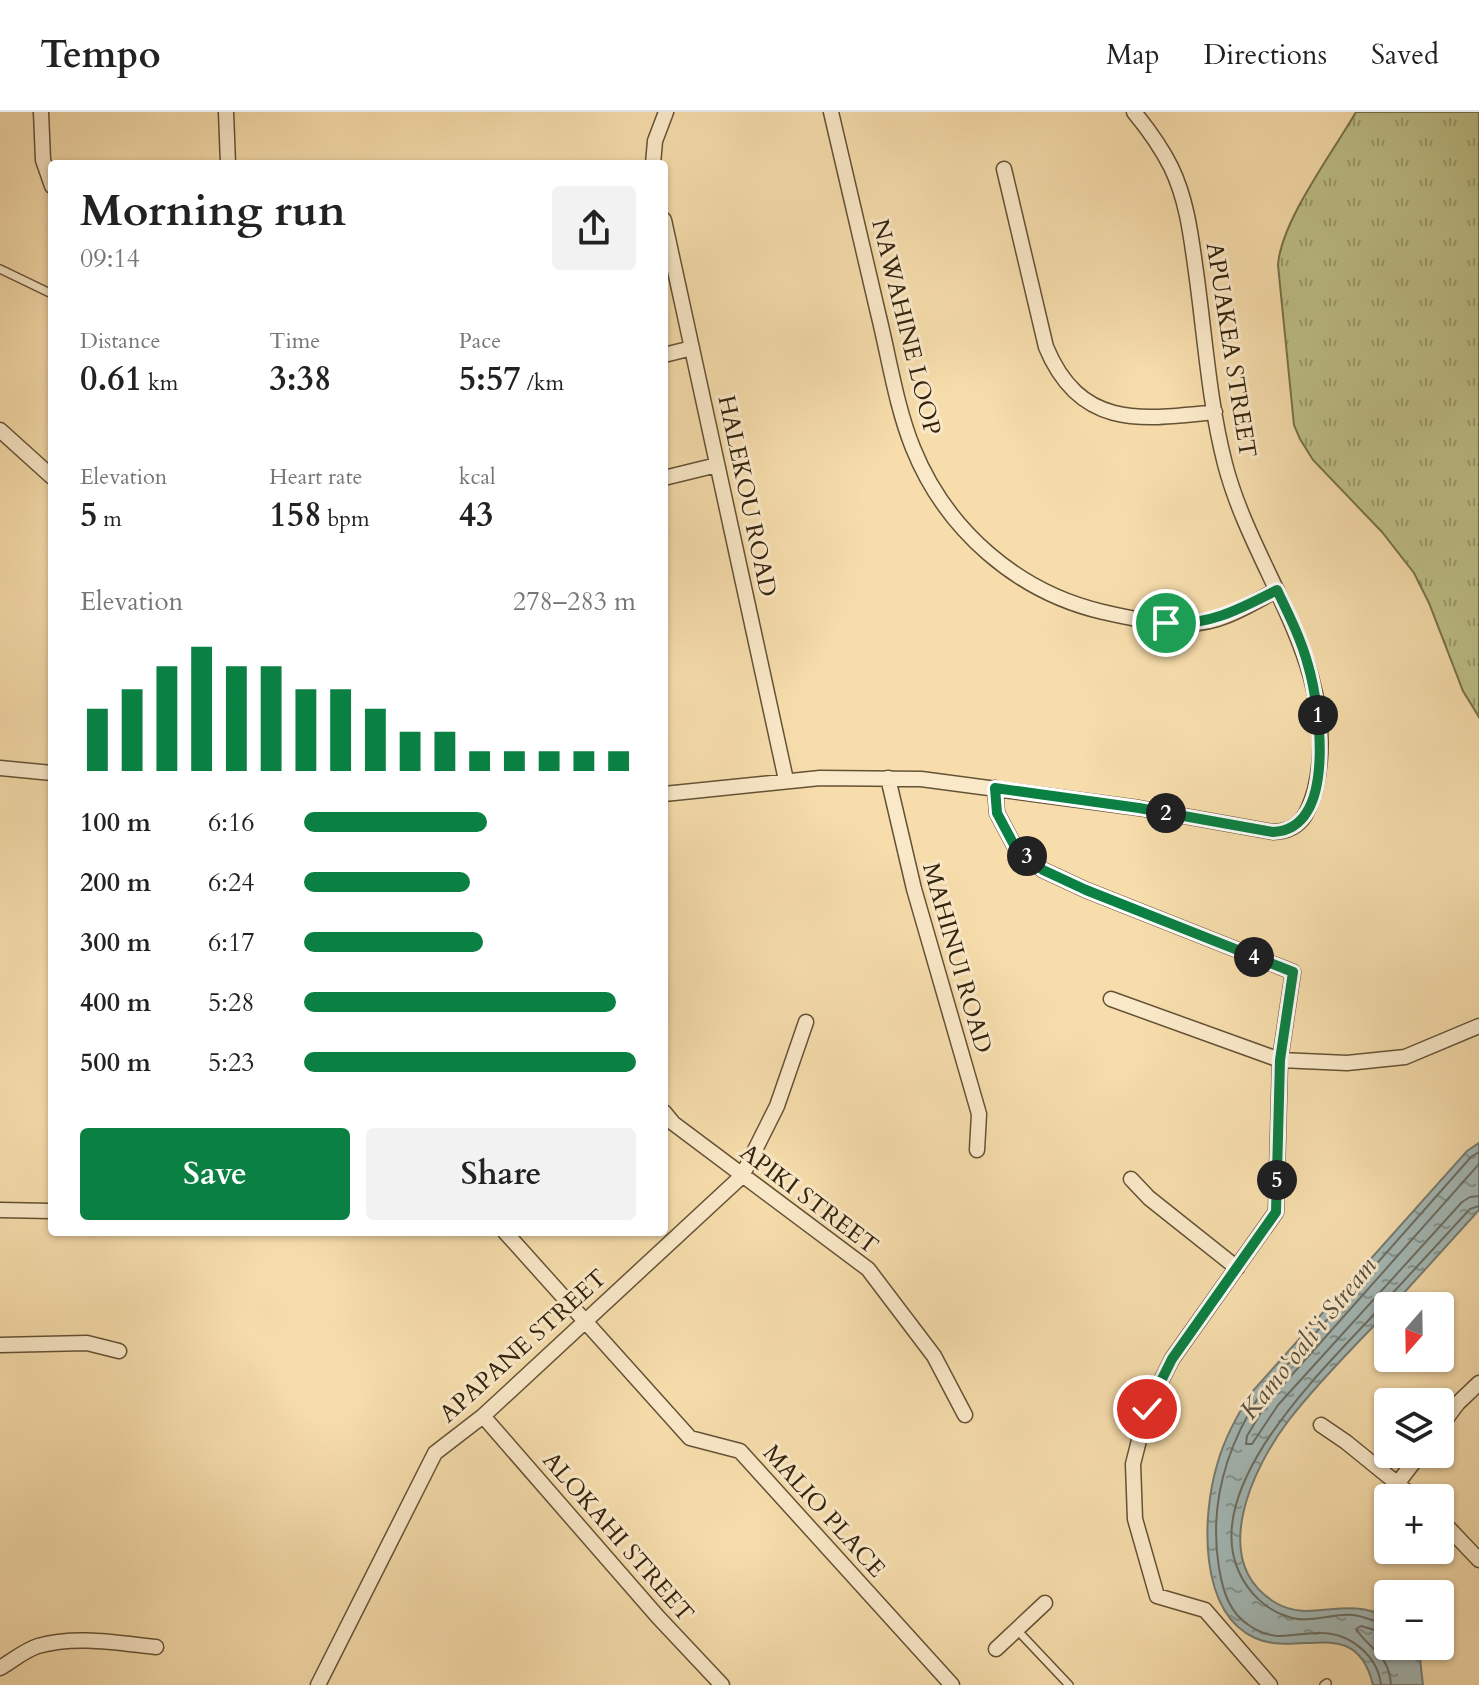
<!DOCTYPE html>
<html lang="en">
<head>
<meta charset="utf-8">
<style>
	body { margin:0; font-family:Cardo,serif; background:#f2f2f2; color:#222; height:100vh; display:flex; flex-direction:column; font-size:30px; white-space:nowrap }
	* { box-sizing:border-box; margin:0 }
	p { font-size:26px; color:#767676 }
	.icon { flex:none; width:44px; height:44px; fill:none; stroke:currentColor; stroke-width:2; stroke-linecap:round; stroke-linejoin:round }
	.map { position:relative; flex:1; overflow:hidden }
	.drawer { position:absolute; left:48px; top:48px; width:620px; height:1076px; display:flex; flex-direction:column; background:#fff; border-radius:8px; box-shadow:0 2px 6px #0004 }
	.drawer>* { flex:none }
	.needle { width:52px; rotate:200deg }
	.fabs { position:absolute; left:1374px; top:1180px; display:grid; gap:16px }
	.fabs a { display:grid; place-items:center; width:80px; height:80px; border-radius:8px; background:#fff; box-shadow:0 2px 6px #0004; font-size:40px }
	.pin { position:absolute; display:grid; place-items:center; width:68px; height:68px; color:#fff; margin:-34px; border:4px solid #fff; border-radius:50%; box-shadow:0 2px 8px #0007 }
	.km { position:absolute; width:40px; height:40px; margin:-20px; border-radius:50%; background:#222; color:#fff; font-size:22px; line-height:40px; text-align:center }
	.round { display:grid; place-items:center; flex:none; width:84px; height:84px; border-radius:8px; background:#f2f2f2 }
	.head { display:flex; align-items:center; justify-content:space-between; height:136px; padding:0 32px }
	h1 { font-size:44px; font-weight:600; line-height:60px }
	.figures { display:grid; grid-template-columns:repeat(3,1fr); gap:12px; height:136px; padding:8px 32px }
	.figures div { display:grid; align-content:center }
	.figures b { font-size:34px; font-weight:600 }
	.figures small { font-size:22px; font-weight:400 }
	.figures p { font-size:22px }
	.chart { height:224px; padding:16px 32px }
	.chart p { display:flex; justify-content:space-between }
	.chart svg { width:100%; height:144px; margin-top:8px; stroke:#0b8043; stroke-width:6 }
	.button { display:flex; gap:16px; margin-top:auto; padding:16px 32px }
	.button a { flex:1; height:92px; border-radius:8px; background:#0b8043; color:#fff; font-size:32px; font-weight:600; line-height:92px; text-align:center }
	.button a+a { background:#f2f2f2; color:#222 }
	ul { padding:0 32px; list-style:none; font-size:26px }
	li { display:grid; grid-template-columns:128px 96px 1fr; align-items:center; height:60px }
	li i { height:20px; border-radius:10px; background:#0b8043 }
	header { display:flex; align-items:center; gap:48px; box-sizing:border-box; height:112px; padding:0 40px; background:#fff; border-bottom:2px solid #e0e0e0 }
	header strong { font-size:38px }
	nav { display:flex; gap:44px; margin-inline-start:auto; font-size:28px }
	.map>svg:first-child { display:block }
	.park { fill:url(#park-tufts); stroke:#78724a; stroke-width:2 }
	.water { fill:url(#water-ripples); stroke:#767c72; stroke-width:2 }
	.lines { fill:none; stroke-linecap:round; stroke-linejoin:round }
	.shore { stroke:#6b6e62; stroke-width:2 }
	.lane-casing { stroke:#645235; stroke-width:10 }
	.street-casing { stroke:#645235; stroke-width:17 }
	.lane { stroke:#fae9c9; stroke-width:7 }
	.street { stroke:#fae9c9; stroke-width:14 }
	.route-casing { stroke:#fff; stroke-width:16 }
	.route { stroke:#0b8043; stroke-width:10 }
	.labels { text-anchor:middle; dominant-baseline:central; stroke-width:6; stroke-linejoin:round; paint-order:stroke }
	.street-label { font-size:24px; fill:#33230d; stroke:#fae9c9 }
	.water-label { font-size:26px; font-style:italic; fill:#555040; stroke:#fae9c9 }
</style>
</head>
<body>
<header>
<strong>Tempo</strong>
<nav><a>Map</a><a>Directions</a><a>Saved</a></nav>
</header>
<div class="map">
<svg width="1479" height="1573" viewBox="0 0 1479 1573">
	<defs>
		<pattern id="park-tufts" width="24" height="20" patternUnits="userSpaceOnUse" patternTransform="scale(2)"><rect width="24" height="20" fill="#bec088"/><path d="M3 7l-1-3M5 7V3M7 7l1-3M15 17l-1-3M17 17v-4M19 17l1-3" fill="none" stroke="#9b9c6e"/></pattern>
		<pattern id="water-ripples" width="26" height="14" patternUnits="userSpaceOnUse" patternTransform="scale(2)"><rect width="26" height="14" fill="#a3b8b6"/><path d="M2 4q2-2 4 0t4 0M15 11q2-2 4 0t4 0" fill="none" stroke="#859592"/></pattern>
	</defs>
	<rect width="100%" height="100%" fill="#f7ddac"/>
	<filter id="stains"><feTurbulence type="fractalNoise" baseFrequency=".0025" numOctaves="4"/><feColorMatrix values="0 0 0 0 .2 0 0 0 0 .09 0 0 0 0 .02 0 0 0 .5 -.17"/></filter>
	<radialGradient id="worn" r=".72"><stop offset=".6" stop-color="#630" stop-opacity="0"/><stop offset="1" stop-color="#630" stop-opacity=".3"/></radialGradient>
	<path class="park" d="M1356,0H1479V605L1463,579L1429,491L1414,461L1382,420L1313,348L1300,327L1294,313L1278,153C1281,109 1333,40 1356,0Z"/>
	<path class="water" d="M1479,1031V1098L1392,1194H1388V1199C1355,1234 1319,1269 1289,1308C1253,1355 1207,1450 1276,1491C1312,1512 1345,1482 1388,1506V1534H1414L1420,1547L1423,1573H1373C1356,1502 1299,1546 1255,1526C1198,1500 1202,1404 1217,1353C1224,1327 1237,1304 1251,1281L1467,1039Z"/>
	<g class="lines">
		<path class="shore" d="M1479,1052L1266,1292L1247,1324L1246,1332H1252L1278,1293L1462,1090L1470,1085L1479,1084
			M1388,1512C1376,1511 1365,1504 1353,1503C1331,1501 1308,1513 1286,1504C1265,1497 1248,1480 1239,1460C1199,1373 1327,1254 1379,1197L1386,1193L1389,1185L1470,1097L1479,1094
			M1388,1522L1361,1514L1356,1517C1370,1538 1389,1542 1391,1573
			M1381,1573C1378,1544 1350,1521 1321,1521C1294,1520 1277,1532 1250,1514C1229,1501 1223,1479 1219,1456C1209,1395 1225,1338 1258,1286L1471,1045L1479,1040"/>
		<g class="lane-casing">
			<path id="lane" d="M0,157L52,182
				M1017,1518L1069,1573
				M1324,1573L1327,1571"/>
		</g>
		<g class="street-casing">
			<path id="street" d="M41,0L43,48L52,74
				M226,0L228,52
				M831,0C847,67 862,134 878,201C889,245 896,294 913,336C946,418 1017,480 1103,500C1139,508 1181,518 1217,507C1238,501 1258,488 1277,478
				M653,52L655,29L666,0
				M1004,57L1046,235C1080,317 1141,308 1215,300
				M664,108L786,668
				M664,243L692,236
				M0,318L52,365
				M664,366L717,353
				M0,656L52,661
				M888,666L914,777L979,1002L977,1038
				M995,676L997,701L1014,733L1043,758L1086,778L1293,860L1280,948L1276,1100L1172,1247L1147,1297L1133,1352L1135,1407L1157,1484L1205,1498L1270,1573
				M664,682L820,666L921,667L1139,696L1273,720C1301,719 1308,702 1315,678C1344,558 1253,461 1225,352C1209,290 1205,224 1196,160C1191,124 1187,88 1171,55C1161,35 1148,17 1134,0
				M1111,887L1280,948L1347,951L1405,945L1479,914
				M664,1000L673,1011L868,1157L934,1244L965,1303
				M1131,1067L1149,1086L1237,1156
				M0,1098L52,1099
				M505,1120L690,1326L740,1339L952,1573
				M0,1233L87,1231L119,1239
				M483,1304L658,1505L722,1573
				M1321,1313L1346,1330L1415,1386
				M1440,1315L1458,1291L1479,1271
				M1397,1372L1420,1342
				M1440,1407L1479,1448
				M996,1537L1045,1491
				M0,1556C12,1549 25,1538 38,1534C76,1523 118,1531 156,1535
				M318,1573L435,1341L483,1304L742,1064L777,994L806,910"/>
		</g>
		<use href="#lane" class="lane"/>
		<use href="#street" class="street"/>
	</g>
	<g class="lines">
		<g class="route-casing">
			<path id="route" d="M1147,1297L1172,1247L1276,1100L1280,948L1293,860L1086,778L1043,758L1014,733L997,701L995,676L1139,696L1273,720C1338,718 1320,594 1308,553C1301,527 1289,503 1277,478C1240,497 1209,514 1166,511"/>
		</g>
		<use href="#route" class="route"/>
	</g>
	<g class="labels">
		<g class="street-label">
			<text transform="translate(906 215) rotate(76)">NAWAHINE LOOP</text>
			<text transform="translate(1231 238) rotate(81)">APUAKEA STREET</text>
			<text transform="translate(747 384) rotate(78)">HALEKOU ROAD</text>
			<text transform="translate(957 846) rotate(74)">MAHINUI ROAD</text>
			<text transform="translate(809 1087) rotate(37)">APIKI STREET</text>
			<text transform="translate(523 1234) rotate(-42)">APAPANE STREET</text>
			<text transform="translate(824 1399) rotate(48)">MALIO PLACE</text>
			<text transform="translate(618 1425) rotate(49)">ALOKAHI STREET</text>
		</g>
		<g class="water-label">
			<text transform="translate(1308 1226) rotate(-51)">Kamoʻoaliʻi Stream</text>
		</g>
	</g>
	<rect width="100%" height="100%" filter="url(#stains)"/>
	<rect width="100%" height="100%" fill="url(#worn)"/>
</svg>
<div class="fabs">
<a><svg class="needle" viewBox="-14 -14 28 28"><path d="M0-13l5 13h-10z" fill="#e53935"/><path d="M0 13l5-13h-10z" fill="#767676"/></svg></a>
<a><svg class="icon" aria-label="layers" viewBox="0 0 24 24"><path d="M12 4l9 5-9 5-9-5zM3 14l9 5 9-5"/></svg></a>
<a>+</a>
<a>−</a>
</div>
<div class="pin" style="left:1166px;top:511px;background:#1e9e55"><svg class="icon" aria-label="arrive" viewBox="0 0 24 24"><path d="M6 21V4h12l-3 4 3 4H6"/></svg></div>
<div class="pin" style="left:1147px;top:1297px;background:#d93025"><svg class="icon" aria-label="check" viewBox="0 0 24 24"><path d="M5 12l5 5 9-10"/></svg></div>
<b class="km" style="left:1318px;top:603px">1</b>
<b class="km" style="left:1166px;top:701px">2</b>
<b class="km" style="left:1027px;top:744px">3</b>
<b class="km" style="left:1254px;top:845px">4</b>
<b class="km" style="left:1277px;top:1068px">5</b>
<section class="drawer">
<div class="head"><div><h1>Morning run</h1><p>09:14</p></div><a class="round"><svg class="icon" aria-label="share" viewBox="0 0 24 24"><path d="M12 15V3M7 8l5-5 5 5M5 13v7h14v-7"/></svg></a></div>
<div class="figures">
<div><p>Distance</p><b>0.61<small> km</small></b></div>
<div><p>Time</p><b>3:38</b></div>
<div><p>Pace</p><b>5:57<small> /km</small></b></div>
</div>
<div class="figures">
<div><p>Elevation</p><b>5<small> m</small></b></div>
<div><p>Heart rate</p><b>158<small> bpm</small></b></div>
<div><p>kcal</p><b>43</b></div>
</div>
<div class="chart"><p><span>Elevation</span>278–283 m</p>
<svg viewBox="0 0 160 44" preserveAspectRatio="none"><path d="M5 44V25M15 44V19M25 44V12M35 44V6M45 44V12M55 44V12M65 44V19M75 44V19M85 44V25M95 44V32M105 44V32M115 44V38M125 44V38M135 44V38M145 44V38M155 44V38"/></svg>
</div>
<ul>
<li><b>100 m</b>6:16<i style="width:55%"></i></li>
<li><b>200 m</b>6:24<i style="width:50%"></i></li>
<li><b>300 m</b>6:17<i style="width:54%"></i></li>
<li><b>400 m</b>5:28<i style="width:94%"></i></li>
<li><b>500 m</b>5:23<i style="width:100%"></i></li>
</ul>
<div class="button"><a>Save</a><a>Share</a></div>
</section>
</div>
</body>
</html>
